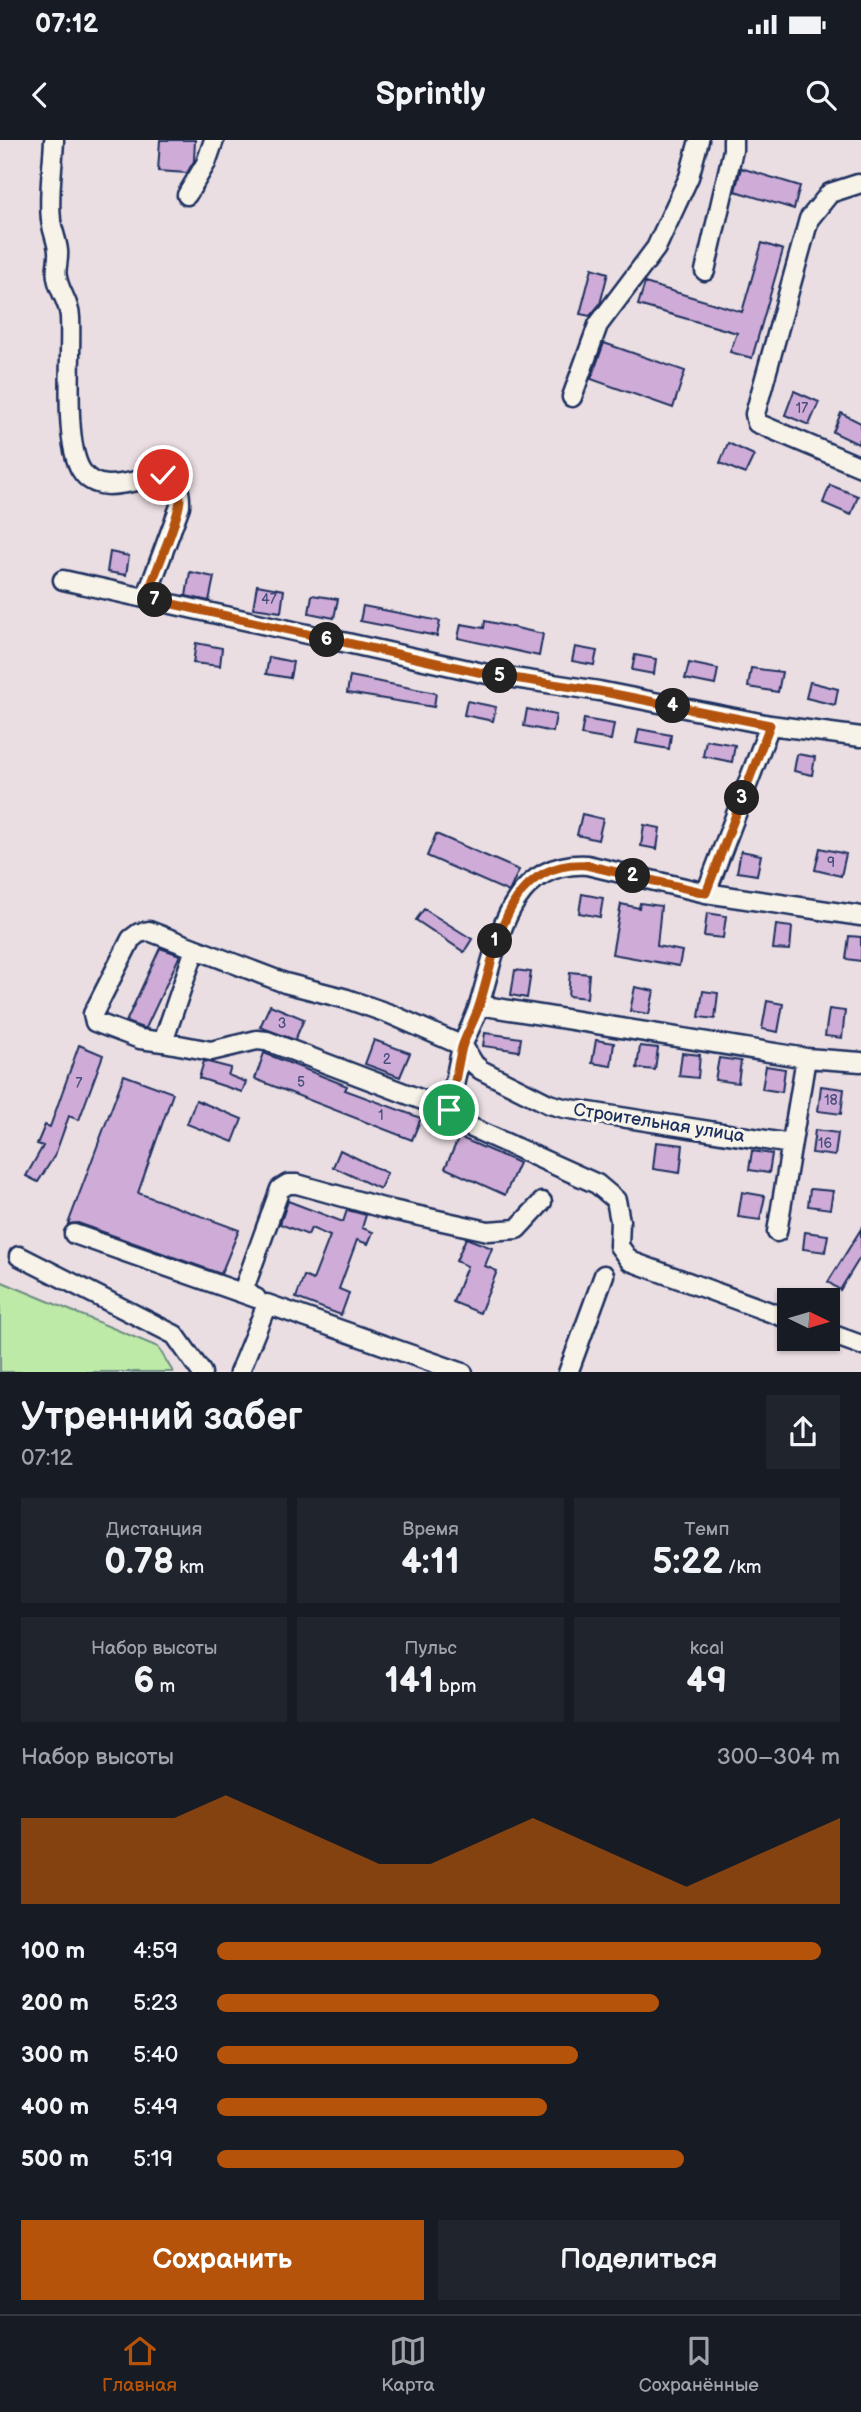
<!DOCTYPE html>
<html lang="ru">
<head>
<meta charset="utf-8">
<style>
	body { margin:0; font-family:"Balsamiq Sans",sans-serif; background:#20242c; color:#f1f3f6; height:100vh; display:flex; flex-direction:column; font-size:26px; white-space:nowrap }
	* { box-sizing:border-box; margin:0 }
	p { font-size:23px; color:#9ea1a6 }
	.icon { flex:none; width:38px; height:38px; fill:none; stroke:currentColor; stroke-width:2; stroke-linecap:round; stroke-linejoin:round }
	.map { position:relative; height:1232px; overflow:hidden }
	.side { display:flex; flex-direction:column; background:#171b24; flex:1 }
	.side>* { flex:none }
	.needle { width:46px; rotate:95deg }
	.buttons { position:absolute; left:777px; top:1148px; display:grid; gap:14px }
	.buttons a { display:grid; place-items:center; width:63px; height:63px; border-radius:0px; background:#171b24; box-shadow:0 2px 5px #0004; font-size:35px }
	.pin { position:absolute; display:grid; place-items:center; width:60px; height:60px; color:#fff; margin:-30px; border:4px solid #fff; border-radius:50%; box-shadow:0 2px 7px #0007 }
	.km { position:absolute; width:35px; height:35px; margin:-18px; border-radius:50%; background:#222; color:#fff; font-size:19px; line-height:35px; text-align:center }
	.round { display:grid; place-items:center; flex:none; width:74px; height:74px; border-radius:0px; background:#20242c }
	.summary { display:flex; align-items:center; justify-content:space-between; height:119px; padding:0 21px }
	h1 { font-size:38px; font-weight:800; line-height:52px }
	.metrics { display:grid; grid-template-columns:repeat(3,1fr); gap:10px; height:119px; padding:7px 21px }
	.metrics div { display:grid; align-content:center; border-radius:0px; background:#20242c; text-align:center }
	.metrics b { font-size:35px; font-weight:800 }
	.metrics small { font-size:19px; font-weight:400 }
	.metrics p { font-size:19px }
	.chart { height:196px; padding:14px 21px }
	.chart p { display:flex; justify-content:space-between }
	.chart svg { width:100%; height:126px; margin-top:7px; fill:#b45309; opacity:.7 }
	.action { display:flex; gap:14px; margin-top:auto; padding:14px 21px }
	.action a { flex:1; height:80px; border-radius:0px; background:#b45309; color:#fff; font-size:28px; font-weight:800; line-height:80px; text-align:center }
	.action a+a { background:#20242c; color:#f1f3f6 }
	ul { padding:0 21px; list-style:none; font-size:23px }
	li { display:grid; grid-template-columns:112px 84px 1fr; align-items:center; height:52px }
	li i { height:18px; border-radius:9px; background:#b45309 }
	.status { display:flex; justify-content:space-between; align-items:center; height:49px; padding:0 35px; background:#171b24; direction:ltr }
	.status svg { height:19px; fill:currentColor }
	header { display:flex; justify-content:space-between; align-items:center; height:91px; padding:0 21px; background:#171b24; font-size:32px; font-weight:800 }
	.menu { display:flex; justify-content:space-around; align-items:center; height:98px; border-top:2px solid #363941; background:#171b24; font-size:19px; color:#9ea1a6 }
	.menu a { display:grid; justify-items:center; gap:4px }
	.menu .on { color:#b45309 }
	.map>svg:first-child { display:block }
	.green { fill:#beeaa7; stroke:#6c8c82; stroke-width:2 }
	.building { fill:#cfacd7; stroke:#1b2f5e; stroke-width:2 }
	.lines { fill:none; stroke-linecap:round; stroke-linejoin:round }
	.minor-casing { stroke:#1b2f5e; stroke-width:23 }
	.minor { stroke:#f7f3e8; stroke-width:18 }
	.route-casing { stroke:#fff; stroke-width:14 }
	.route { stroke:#b45309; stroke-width:9 }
	.labels { text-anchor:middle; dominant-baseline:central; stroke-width:6; stroke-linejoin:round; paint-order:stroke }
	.number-label { font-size:14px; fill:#484e7c }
	.street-label { font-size:18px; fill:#1b2f5e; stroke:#f7f3e8 }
</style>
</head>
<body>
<div class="status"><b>07:12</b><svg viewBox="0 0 49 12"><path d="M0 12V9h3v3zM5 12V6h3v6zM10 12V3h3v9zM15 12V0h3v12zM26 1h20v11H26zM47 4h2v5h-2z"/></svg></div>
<header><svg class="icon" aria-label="back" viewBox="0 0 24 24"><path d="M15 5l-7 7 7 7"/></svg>Sprintly<svg class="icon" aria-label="search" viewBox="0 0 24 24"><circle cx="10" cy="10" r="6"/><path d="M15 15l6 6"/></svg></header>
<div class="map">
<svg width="861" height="1233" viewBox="0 0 861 1233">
	<rect width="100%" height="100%" fill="#ebdee3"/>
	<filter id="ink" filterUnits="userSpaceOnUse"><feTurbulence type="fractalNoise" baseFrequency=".0143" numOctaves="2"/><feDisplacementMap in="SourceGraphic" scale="14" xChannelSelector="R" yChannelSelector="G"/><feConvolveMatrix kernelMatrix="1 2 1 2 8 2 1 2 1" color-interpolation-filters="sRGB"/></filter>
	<g filter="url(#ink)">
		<path class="green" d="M0,1141L158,1207L173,1232H0Z"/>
		<path class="building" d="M160,0H195L194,21L187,33L158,31Z
			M741,28L800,46L794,69L735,51Z
			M762,103L783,110L752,218L730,212L737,193L638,165L645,143L742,172Z
			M592,128L608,133L600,164L590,176L580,174Z
			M604,203L685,231L673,268L591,239Z
			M794,251L819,262L809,285L785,275Z
			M841,273L861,283V297L858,304L833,292Z
			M728,303L754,315L745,334L720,323Z
			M830,345L858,356L851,375L823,363Z
			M110,412L129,416L126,435L107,432Z
			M190,432L214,437L209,461L186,456Z
			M257,445L284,450L281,472L253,468Z
			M312,455L338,459L334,478L309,473Z
			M363,466L440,481L437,496L360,481Z
			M485,481L543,494L539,516L458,498L461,484L484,488Z
			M196,503L222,508L220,526L193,523Z
			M575,507L597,511L594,525L572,521Z
			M635,515L656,519L654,534L632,530Z
			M269,517L293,522L290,538L266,534Z
			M689,523L718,529L715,545L685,539Z
			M751,528L782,532L778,552L748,547Z
			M350,536L436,553L434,567L347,553Z
			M810,542L838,549L835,565L806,558Z
			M467,561L496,567L493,581L464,575Z
			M527,569L556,575L553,592L524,586Z
			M584,579L614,584L611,600L581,595Z
			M639,589L671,595L669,609L636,603Z
			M706,600L735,605L732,622L703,616Z
			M797,614L815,617L812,635L794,631Z
			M582,674L603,679L598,700L577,695Z
			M644,685L660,688L657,709L641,706Z
			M436,694L519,730L509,752L427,716Z
			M820,708L846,714L841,736L815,730Z
			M741,711L761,715L757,735L737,732Z
			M582,754L603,758L600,777L579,773Z
			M640,763L661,766L657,806L682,811L679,826L612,814L621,764L639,768Z
			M424,769L472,799L464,812L416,780Z
			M707,773L726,776L723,798L704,796Z
			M776,785L792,787L790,810L773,809Z
			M849,796L861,797V821L846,819Z
			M160,808L180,815L146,888H143L126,882Z
			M515,830L531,832L527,858L511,855Z
			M570,832L589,834L587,858L568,856Z
			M635,847L654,851L649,874L630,871Z
			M703,851L718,853L715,879L699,877Z
			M767,861L783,864L778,892L762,889Z
			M270,865L304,879L295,900L260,887Z
			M829,869L845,871L842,898L825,896Z
			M485,893L521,898L519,911L483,906Z
			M374,900L410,913L400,937L365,924Z
			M596,900L614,903L611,926L592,923Z
			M79,905L103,915L79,980L69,976L55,1015L38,1042L26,1036L43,1006L37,1004L45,985L50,987Z
			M640,906L658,908L655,930L637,928Z
			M264,913L347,946L345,950L421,978L412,1000L255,939Z
			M682,913L700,915L698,938L679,936Z
			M719,918L741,921L738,943L715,940Z
			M204,921L231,928L228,935L246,942L242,952L199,938Z
			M766,926L785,929L782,952L762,949Z
			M124,935L173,953L138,1053L239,1090L221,1134L78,1083L68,1084Z
			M821,946L844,949L841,974L818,971Z
			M196,960L242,979L233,1002L187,984Z
			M815,990L838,993L835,1016L812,1013Z
			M459,997L519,1023L505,1055L445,1028Z
			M656,1002L683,1005L680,1033L653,1029Z
			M340,1010L387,1033L380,1049L333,1027Z
			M752,1011L772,1014L769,1033L749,1030Z
			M810,1049L833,1051L830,1069L808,1066Z
			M742,1052L765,1056L760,1080L738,1077Z
			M288,1061L343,1082L347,1070L366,1075L362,1088L373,1092L368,1104L357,1100L339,1149L349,1153L341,1175L296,1158L304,1136L313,1140L330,1096L311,1088L308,1095L280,1084Z
			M861,1089V1116L840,1150L828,1142Z
			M805,1092L828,1095L825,1112L803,1109Z
			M466,1098L492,1108L485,1126L497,1131L480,1173L453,1162L467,1126L456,1121Z"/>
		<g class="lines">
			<g class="minor-casing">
				<path id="minor" d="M54,0C53,26 48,54 51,80C52,90 57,100 58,111C59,120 55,129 57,137C59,152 69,161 70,177C72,214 63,301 81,330C108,374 183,300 180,366L146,458
					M858,44L830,53L809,79L755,274L757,283L861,327
					M187,55L206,23L214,0
					M705,131L733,10V0
					M572,257L598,185L656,108L689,37L699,0
					M63,440L487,534L599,551L770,585L861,597
					M706,753L770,585
					M195,809L163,902L140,899L95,882L93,874L131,799L139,793L149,791L285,843L347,859L390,874L463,906L474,924L481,930L549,964L564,968L791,1004
					M479,865L806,918L861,922
					M163,902L211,911L257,900L267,901L449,970
					M777,1092L806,918
					M74,1094L256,1158
					M19,1116L175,1195L202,1233
					M251,1155L246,1152L245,1146L280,1049L288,1044H297L383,1068L488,1091L517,1089L542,1062
					M789,1179L630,1121L619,1106L620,1081L616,1060L597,1044L459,982L449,970C454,949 457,928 462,907C467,892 476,878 480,862C498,804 507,721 587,725L706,753L861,776
					M828,1193L861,1205
					M239,1233L267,1164L463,1233
					M568,1233L604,1135"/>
			</g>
			<use href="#minor" class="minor"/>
		</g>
	</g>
	<g class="lines" filter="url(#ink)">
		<g class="route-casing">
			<path id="route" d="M163,335C175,339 179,346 180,359C180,376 153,438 146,458L487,534L599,551L770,585L706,753L586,725C506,721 498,804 480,863C476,878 467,892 462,907C457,928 454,949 449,970"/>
		</g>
		<use href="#route" class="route"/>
	</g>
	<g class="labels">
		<g class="number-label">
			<text x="802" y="268">17</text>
			<text x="269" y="459">47</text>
			<text x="831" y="722">9</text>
			<text x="282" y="883">3</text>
			<text x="387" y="919">2</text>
			<text x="301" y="942">5</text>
			<text x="79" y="943">7</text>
			<text x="831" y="960">18</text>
			<text x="381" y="975">1</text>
			<text x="825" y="1003">16</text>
		</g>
		<g class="street-label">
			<text transform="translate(659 983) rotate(9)">Строительная улица</text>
		</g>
	</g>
</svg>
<div class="buttons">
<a><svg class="needle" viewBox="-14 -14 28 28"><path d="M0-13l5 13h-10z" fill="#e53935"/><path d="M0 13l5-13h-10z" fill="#9ea1a6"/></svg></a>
</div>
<div class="pin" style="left:449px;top:970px;background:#1e9e55"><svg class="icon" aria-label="arrive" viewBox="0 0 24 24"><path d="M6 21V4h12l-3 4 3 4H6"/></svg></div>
<div class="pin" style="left:163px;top:335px;background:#d93025"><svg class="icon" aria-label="check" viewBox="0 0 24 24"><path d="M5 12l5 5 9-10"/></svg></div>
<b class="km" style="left:495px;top:801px">1</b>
<b class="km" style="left:633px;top:736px">2</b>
<b class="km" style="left:742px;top:658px">3</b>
<b class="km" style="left:673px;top:566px">4</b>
<b class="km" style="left:500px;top:536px">5</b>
<b class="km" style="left:327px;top:500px">6</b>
<b class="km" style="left:155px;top:460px">7</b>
</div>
<section class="side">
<div class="summary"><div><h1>Утренний забег</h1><p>07:12</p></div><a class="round"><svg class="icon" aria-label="share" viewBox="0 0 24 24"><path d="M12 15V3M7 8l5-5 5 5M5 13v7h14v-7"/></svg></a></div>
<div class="metrics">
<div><p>Дистанция</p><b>0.78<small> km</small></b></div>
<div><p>Время</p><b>4:11</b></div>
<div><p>Темп</p><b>5:22<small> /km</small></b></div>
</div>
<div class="metrics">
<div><p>Набор высоты</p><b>6<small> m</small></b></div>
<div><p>Пульс</p><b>141<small> bpm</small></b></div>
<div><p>kcal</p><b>49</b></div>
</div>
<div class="chart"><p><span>Набор высоты</span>300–304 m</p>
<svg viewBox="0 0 160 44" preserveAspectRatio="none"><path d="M0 44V14L10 14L20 14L30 14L40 6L50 14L60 22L70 30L80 30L90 22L100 14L110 22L120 30L130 38L140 30L150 22L160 14V44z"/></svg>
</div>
<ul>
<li><b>100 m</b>4:59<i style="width:97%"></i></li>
<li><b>200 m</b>5:23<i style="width:71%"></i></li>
<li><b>300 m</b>5:40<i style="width:58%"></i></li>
<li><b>400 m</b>5:49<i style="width:53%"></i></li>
<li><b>500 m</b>5:19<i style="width:75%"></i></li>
</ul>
<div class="action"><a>Сохранить</a><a>Поделиться</a></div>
</section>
<nav class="menu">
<a class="on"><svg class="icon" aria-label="home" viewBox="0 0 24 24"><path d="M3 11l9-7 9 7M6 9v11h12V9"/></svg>Главная</a>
<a><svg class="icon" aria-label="map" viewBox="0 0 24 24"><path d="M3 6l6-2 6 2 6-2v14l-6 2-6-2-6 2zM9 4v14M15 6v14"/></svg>Карта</a>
<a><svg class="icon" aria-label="saved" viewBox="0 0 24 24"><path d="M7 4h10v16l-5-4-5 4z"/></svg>Сохранённые</a>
</nav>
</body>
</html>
